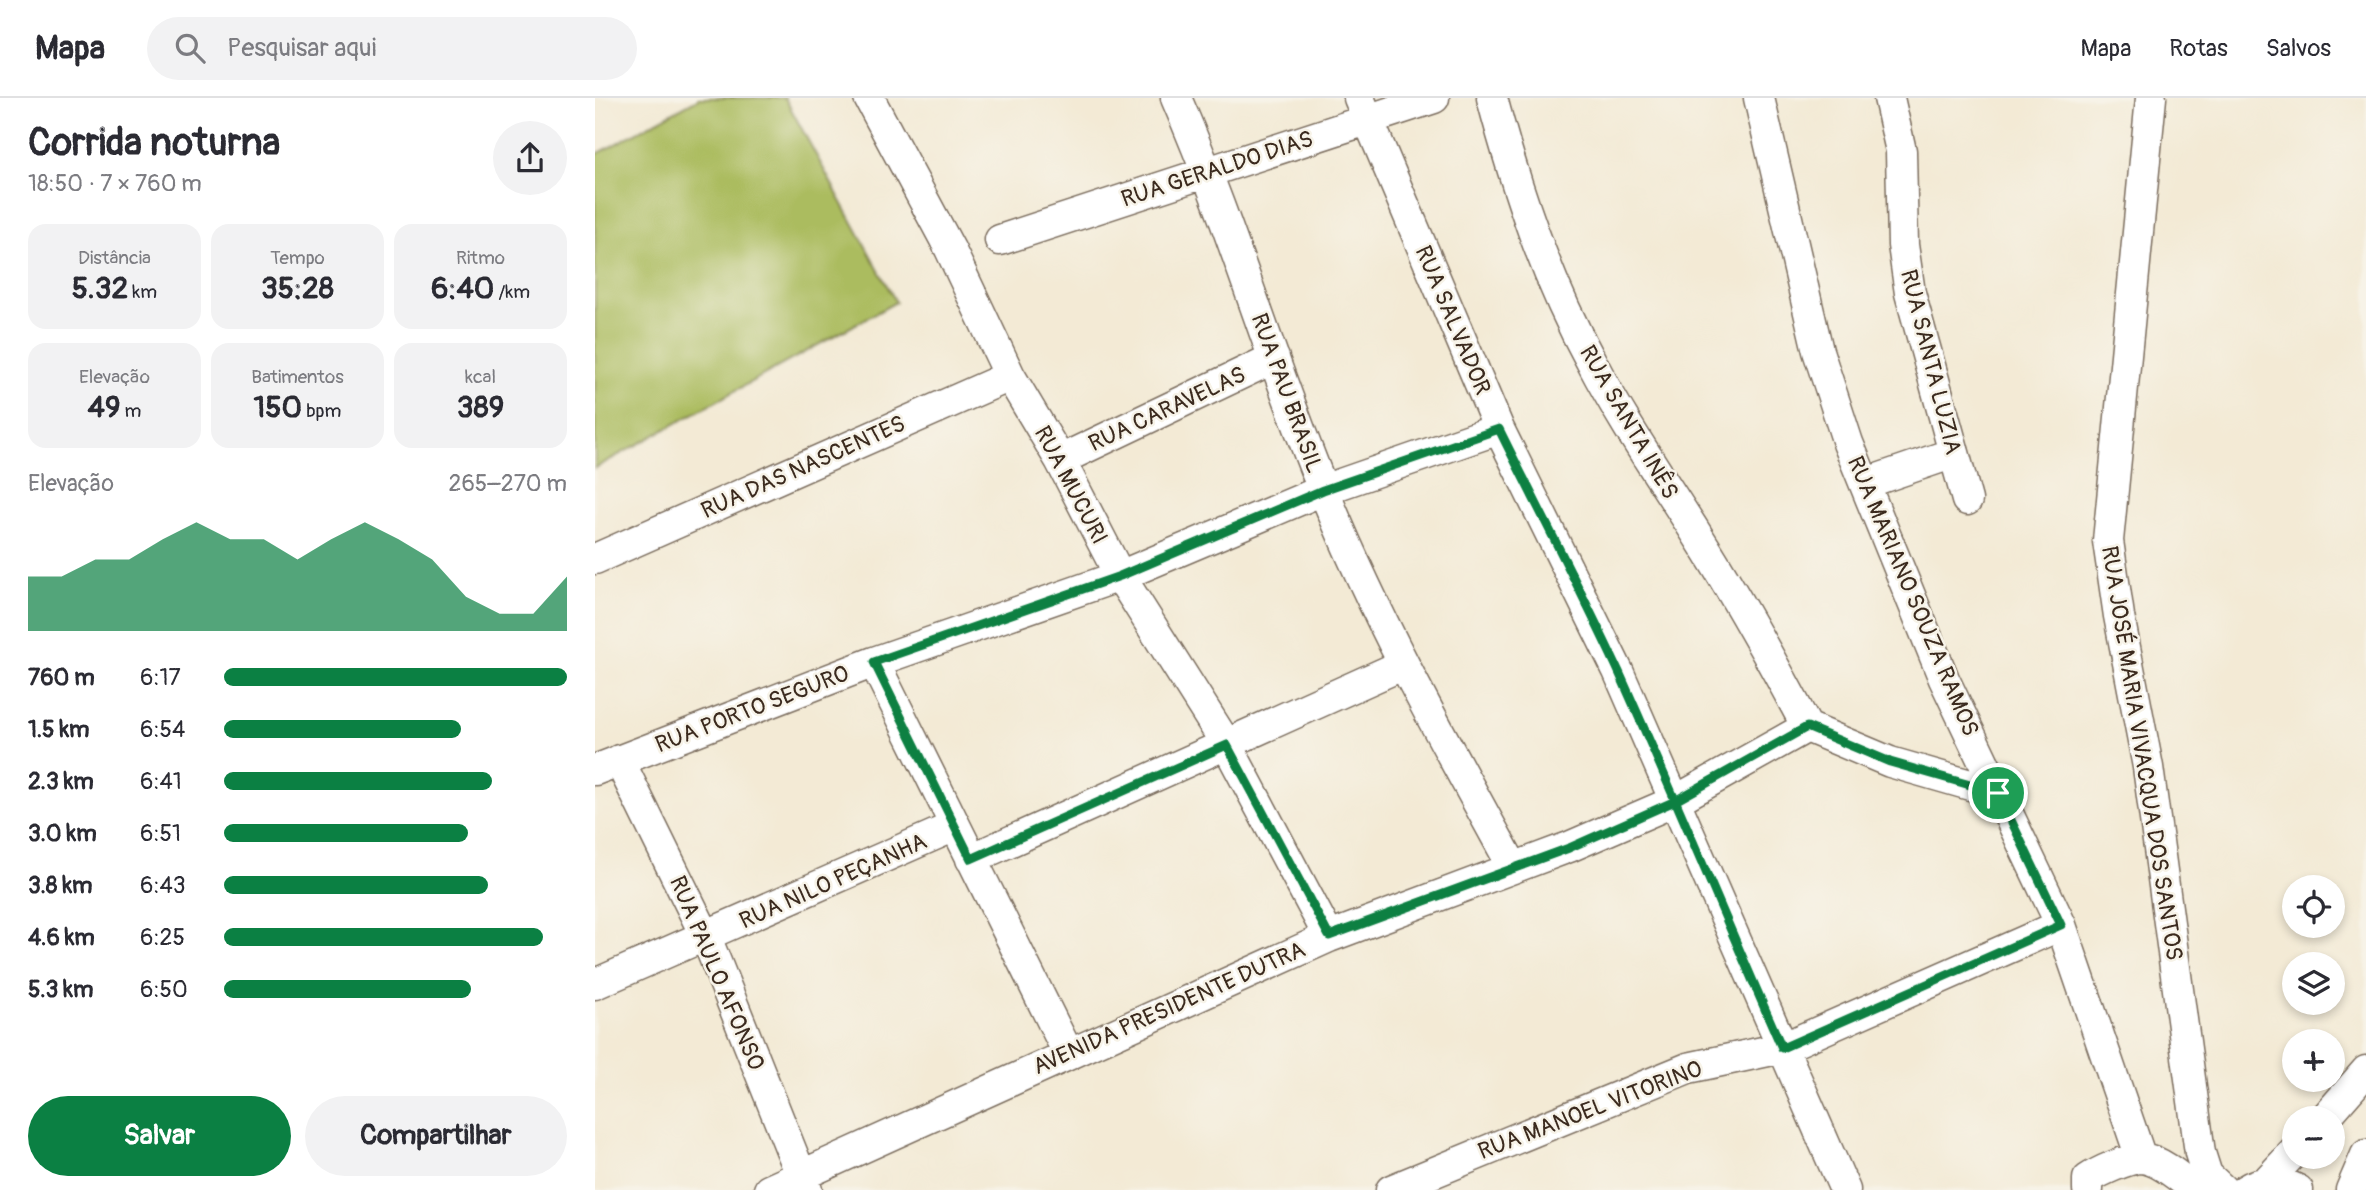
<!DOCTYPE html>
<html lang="pt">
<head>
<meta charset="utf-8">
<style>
	body { margin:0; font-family:Pangolin,sans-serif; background:#f2f2f3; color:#2b2b33; height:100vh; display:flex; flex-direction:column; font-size:26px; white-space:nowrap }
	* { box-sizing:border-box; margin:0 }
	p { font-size:23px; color:#7c7c81 }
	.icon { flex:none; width:38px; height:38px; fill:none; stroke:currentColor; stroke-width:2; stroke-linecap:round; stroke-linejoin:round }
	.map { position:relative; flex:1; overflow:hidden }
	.drawer { display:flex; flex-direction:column; background:#fff; width:595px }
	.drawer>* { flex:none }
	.controls { position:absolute; left:1687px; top:777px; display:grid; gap:14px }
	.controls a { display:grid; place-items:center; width:63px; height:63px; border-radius:50%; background:#fff; box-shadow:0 4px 10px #0003; font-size:35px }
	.pin { position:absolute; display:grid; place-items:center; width:60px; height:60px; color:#fff; margin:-30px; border:4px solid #fff; border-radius:50%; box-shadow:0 2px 7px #0007 }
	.round { display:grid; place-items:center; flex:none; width:74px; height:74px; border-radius:37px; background:#f2f2f3 }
	.overview { display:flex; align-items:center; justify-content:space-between; height:119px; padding:0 28px }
	h1 { font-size:38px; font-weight:800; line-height:52px }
	.metrics { display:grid; grid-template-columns:repeat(3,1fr); gap:10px; height:119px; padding:7px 28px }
	.metrics div { display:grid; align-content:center; border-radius:18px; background:#f2f2f3; text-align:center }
	.metrics b { font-size:30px; font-weight:800 }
	.metrics small { font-size:19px; font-weight:400 }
	.metrics p { font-size:19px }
	.chart { height:196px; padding:14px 28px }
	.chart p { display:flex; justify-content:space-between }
	.chart svg { width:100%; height:126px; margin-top:7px; fill:#0b8043; opacity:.7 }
	.primary-button { display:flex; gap:14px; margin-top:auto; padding:14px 28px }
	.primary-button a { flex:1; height:80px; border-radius:42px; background:#0b8043; color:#fff; font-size:28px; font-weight:800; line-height:80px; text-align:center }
	.primary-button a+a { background:#f2f2f3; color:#2b2b33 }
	ul { padding:0 28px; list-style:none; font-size:23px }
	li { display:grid; grid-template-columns:112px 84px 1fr; align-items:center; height:52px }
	li i { height:18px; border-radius:9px; background:#0b8043 }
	header { display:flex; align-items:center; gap:42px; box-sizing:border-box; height:98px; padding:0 35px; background:#fff; border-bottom:2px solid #e1e1e2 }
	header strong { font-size:33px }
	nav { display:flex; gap:38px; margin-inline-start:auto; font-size:24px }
	.search { width:490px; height:63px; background:#f2f2f3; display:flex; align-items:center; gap:18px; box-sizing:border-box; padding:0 24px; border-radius:38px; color:#7c7c81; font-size:26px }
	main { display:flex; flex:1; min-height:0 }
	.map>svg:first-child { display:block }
	.green { fill:#abbc5f; stroke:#73733e; stroke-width:2 }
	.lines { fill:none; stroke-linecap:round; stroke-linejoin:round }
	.minor-casing { stroke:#7b6d5e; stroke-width:33 }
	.minor { stroke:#fff; stroke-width:30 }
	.route-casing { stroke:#fff; stroke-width:14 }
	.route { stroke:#0b8043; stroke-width:9 }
	.labels { text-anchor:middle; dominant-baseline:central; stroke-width:5; stroke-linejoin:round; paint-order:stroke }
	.street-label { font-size:23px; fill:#3b2a1e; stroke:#f7f3e8 }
</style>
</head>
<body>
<header>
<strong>Mapa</strong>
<div class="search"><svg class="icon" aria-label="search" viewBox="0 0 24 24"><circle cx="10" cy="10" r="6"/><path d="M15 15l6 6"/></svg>Pesquisar aqui</div>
<nav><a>Mapa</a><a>Rotas</a><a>Salvos</a></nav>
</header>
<main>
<section class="drawer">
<div class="overview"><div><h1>Corrida noturna</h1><p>18:50 · 7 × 760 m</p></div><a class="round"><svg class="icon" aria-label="share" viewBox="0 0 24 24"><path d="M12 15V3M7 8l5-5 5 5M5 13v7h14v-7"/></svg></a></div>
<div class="metrics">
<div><p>Distância</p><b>5.32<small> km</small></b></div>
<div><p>Tempo</p><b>35:28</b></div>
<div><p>Ritmo</p><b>6:40<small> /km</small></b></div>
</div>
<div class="metrics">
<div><p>Elevação</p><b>49<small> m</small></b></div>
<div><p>Batimentos</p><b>150<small> bpm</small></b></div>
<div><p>kcal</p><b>389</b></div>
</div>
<div class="chart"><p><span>Elevação</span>265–270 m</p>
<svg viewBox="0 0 160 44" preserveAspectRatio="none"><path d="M0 44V25L10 25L20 19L30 19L40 12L50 6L60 12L70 12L80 19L90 12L100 6L110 12L120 19L130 32L140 38L150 38L160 25V44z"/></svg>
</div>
<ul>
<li><b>760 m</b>6:17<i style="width:100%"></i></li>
<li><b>1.5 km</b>6:54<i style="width:69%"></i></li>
<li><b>2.3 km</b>6:41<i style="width:78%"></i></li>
<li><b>3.0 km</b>6:51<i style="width:71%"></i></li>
<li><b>3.8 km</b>6:43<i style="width:77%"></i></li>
<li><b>4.6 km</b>6:25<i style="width:93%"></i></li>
<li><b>5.3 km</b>6:50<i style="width:72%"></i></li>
</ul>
<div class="primary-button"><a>Salvar</a><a>Compartilhar</a></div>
</section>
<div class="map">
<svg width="1771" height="1092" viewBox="0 0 1771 1092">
	<rect width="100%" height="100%" fill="#f7f3e8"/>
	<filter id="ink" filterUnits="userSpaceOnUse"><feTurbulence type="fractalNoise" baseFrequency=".0143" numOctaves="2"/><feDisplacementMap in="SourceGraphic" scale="14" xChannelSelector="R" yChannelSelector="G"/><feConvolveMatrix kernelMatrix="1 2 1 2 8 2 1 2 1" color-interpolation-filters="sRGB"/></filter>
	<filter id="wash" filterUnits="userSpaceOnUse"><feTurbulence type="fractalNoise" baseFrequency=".00686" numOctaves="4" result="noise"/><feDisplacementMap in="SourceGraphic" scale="28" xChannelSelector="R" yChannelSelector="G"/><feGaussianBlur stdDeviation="1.57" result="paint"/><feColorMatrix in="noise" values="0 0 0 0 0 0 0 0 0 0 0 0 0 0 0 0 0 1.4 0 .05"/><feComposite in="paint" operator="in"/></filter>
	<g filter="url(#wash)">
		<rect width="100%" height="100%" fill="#f3ead5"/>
		<path class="green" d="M104,0H190L301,204L0,370V57Z"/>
	</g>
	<g filter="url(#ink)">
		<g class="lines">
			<g class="minor-casing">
				<path id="minor" d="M274,0L355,151L415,278L465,362L525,478L632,647L734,839
					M581,0C637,128 675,262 728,391C781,522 850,645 918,769
					M764,0L904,331L1023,573L1250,1092
					M897,0C921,90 951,181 996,263C1027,323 1065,378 1101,435C1141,498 1177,563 1212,629
					M1164,0L1223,253L1253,345L1349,581L1466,827L1546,1060
					M1294,0L1306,53L1308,147L1315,195L1372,402
					M1556,0L1513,443L1524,518L1553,669L1605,1055L1612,1077L1628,1092
					M405,142L839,0
					M465,362L679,260
					M1271,385L1359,355
					M0,461L415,278
					M279,564L473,955
					M1212,629L1295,664L1403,695
					M24,662L111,839L212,1092
					M0,672L279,564L525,478L728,392L904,331
					M376,761L807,567
					M0,886L360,728
					M1730,1020L1771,973
					M1671,1084L1699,1054
					M174,1092L734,839L974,749L1080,703L1212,629
					M796,1092L1093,970L1187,950L1466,827
					M1493,1092V1081C1503,1074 1534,1060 1546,1060C1564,1061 1587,1081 1600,1092
					M1650,1092C1668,1081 1685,1083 1703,1092
					M1756,1092L1771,1057"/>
			</g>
			<use href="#minor" class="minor"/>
		</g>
	</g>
	<g class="lines" filter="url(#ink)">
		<g class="route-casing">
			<path id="route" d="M1403,695L1295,664L1212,629L1080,703L974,750L734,838L632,647L376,761L279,564L525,478L728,392L904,331C944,412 986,492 1024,574C1080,699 1132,825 1187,950L1466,827L1403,695"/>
		</g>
		<use href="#route" class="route"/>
	</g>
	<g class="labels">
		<g class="street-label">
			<text transform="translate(622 71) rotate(-18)">RUA GERALDO DIAS</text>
			<text transform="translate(858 222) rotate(67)">RUA SALVADOR</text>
			<text transform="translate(1336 264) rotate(76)">RUA SANTA LUZIA</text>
			<text transform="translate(692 295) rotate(70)">RUA PAU BRASIL</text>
			<text transform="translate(572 311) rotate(-25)">RUA CARAVELAS</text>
			<text transform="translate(1034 324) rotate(60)">RUA SANTA INÊS</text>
			<text transform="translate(208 369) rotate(-24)">RUA DAS NASCENTES</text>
			<text transform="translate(476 387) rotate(62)">RUA MUCURI</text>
			<text transform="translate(1318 498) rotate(67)">RUA MARIANO SOUZA RAMOS</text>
			<text transform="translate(157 611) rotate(-21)">RUA PORTO SEGURO</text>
			<text transform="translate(1547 655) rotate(81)">RUA JOSÉ MARIA VIVACQUA DOS SANTOS</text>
			<text transform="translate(238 783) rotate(-24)">RUA NILO PEÇANHA</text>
			<text transform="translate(122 875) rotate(67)">RUA PAULO AFONSO</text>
			<text transform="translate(574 910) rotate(-24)">AVENIDA PRESIDENTE DUTRA</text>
			<text transform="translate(995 1012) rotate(-21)">RUA MANOEL VITORINO</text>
		</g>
	</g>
</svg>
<div class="controls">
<a><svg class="icon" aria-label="locate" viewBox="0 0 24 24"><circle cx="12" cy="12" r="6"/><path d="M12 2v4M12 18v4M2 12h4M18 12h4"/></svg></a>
<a><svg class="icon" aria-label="layers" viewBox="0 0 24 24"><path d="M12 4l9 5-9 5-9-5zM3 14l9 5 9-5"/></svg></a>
<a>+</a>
<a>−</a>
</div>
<div class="pin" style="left:1403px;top:695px;background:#1e9e55"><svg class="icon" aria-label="arrive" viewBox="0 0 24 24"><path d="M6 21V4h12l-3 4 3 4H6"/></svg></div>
</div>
</main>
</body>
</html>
